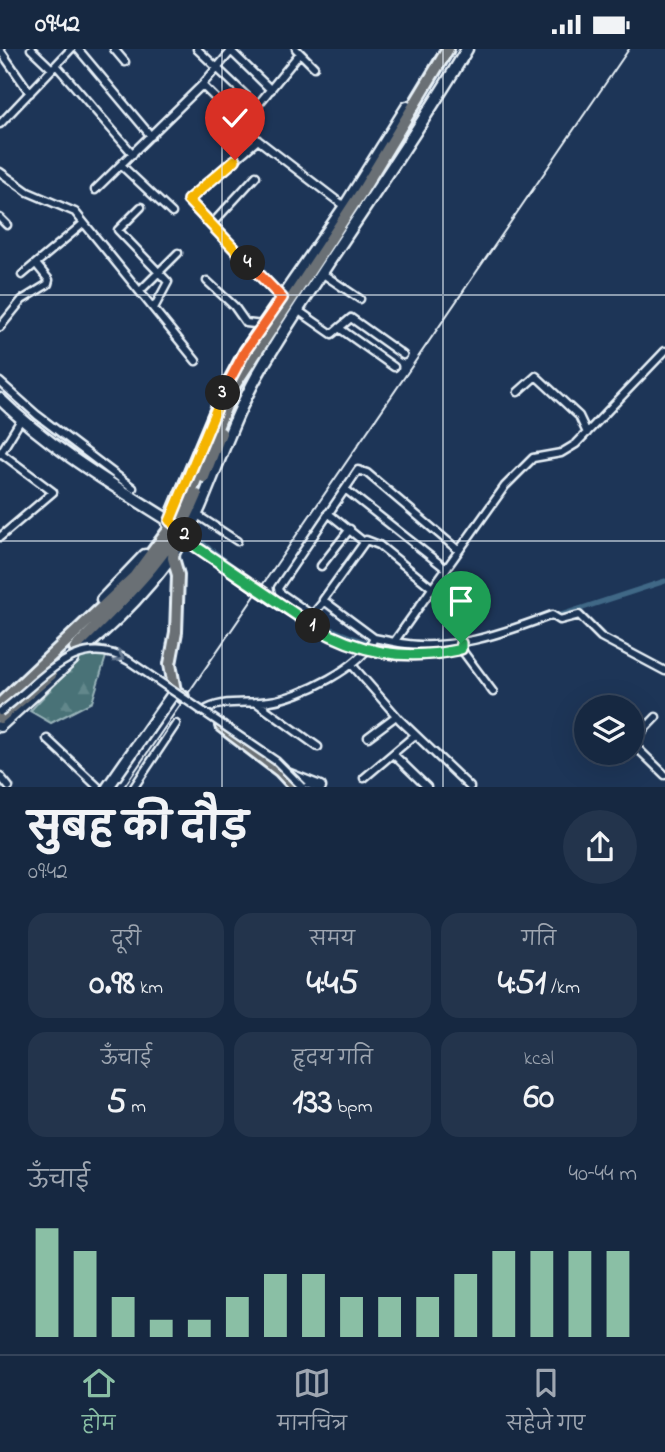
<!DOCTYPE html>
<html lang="hi">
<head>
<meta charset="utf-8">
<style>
	body { margin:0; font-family:"Indie Flower","Playpen Sans Deva",sans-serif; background:#23344c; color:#f1f3f6; height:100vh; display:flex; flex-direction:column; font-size:26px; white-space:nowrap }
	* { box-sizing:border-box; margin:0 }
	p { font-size:23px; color:#9ea6b1 }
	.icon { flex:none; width:38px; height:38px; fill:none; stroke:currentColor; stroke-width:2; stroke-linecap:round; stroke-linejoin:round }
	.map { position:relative; height:738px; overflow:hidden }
	.side { display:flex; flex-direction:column; background:#162841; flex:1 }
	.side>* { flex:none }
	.controls { position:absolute; left:574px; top:646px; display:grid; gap:14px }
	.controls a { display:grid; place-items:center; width:70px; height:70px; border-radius:50%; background:#162841; box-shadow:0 7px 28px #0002,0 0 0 2px #35445a; font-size:35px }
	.pin { position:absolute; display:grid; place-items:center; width:60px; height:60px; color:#fff; margin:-72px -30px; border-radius:50% 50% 50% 0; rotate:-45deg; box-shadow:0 0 7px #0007 }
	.pin .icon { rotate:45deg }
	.km { position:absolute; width:35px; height:35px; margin:-18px; border-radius:50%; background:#222; color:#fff; font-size:19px; line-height:35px; text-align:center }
	.round { display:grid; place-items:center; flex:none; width:74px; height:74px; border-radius:37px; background:#23344c }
	.headline { display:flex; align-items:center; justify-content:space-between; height:119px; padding:0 28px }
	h1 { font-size:38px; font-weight:700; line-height:52px }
	.metrics { display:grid; grid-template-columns:repeat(3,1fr); gap:10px; height:119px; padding:7px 28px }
	.metrics div { display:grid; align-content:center; border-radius:18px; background:#23344c; text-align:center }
	.metrics b { font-size:35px; font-weight:700 }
	.metrics small { font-size:19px; font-weight:400 }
	.metrics p { font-size:19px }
	.chart { height:196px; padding:14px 28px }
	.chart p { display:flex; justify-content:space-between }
	.chart svg { width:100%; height:126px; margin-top:7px; stroke:#8abfa5; stroke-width:6 }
	.status { display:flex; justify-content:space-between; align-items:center; height:49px; padding:0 35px; background:#162841; direction:ltr }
	.status svg { height:19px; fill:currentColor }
	.tab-bar { display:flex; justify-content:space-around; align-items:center; height:98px; border-top:2px solid #35445a; background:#162841; font-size:19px; color:#9ea6b1 }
	.tab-bar a { display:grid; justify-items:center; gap:4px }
	.tab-bar .selected { color:#8abfa5 }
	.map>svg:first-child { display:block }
	.forest { fill:url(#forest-firs); stroke:#98b2b8; stroke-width:2 }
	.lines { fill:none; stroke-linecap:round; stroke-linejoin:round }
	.stream { stroke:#839eb4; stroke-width:2 }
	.canal { stroke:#3f6786; stroke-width:5 }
	.street-casing { stroke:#e8f1f8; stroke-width:11 }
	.secondary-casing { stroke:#e8f1f8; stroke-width:15 }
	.primary-casing { stroke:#e8f1f8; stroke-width:16 }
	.street { stroke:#1d3557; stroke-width:6 }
	.secondary { stroke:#1d3557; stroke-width:10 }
	.primary { stroke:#6a7074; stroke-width:10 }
	.rail { stroke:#e8f1f8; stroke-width:2 }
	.street-bridge-casing { stroke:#e8f1f8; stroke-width:11; stroke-linecap:butt }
	.street-bridge { stroke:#1d3557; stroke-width:6 }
	.oneway { stroke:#64778f }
	.split-1-casing { stroke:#fff; stroke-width:14 }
	.split-2-casing { stroke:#fff; stroke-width:14 }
	.split-3-casing { stroke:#fff; stroke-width:14 }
	.split-4-casing { stroke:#fff; stroke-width:14 }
	.split-5-casing { stroke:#fff; stroke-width:14 }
	.split-1 { stroke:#22a559; stroke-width:9 }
	.split-2 { stroke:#22a559; stroke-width:9 }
	.split-3 { stroke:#f5b400; stroke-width:9 }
	.split-4 { stroke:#f0652b; stroke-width:9 }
	.split-5 { stroke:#f5b400; stroke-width:9 }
	.grid { fill:none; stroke:#e8f1f8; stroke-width:2; stroke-opacity:0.55 }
</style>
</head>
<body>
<div class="status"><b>09:42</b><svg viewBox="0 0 49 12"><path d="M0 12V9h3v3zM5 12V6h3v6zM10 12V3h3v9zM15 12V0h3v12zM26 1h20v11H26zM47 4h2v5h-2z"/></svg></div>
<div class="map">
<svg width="665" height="738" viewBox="0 0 665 738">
	<defs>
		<pattern id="forest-firs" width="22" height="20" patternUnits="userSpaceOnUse" patternTransform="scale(1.75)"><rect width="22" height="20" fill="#487277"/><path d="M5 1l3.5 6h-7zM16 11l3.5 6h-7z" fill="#62878b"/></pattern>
	</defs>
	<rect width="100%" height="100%" fill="#1d3557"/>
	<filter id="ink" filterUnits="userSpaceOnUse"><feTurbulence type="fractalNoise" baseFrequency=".0143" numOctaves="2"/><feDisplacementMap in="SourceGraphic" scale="14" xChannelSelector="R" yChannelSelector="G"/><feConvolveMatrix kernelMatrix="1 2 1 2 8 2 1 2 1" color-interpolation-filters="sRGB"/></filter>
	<g filter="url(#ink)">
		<path class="forest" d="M94,594L108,601L92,653L51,674L30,662Z"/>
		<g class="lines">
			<path class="stream" d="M1,338L78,405L127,439"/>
			<path class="canal" d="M189,484L255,534
				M266,542C332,587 394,615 476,593
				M555,568L665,532"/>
			<g class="street-casing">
				<path id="street" d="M31,0L52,20
					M78,0L151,87
					M114,0L125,13
					M197,0L257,57L300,4
					M233,0L202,36L258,91L344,157
					M296,0L314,18
					M0,1L30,44
					M230,1L271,41
					M56,16L133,105
					M0,75L71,0
					M258,91L188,151L282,249
					M121,116L172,164
					M0,123L28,143L75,163L196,312
					M95,141L202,36
					M141,158L118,181L168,233L154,259
					M0,169L7,176
					M211,176L256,127
					M323,225L360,250
					M22,226L84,174
					M207,232L234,257L246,274L263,276
					M140,242L178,204
					M299,262L332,285L351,269L403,306
					M0,278L22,251L48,235L49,231L36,215
					M339,279L394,318
					M0,333L37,366L133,439
					M518,343L536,327L579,367L587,384
					M0,405L22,369
					M345,440L445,519
					M328,464L364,493
					M196,465L237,492
					M0,488L53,443L1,404
					M181,488C269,544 344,626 457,601L461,600V594
					M321,517L350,480
					M324,552L314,564H309L279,543L278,539L358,421L367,424L458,501
					M374,589L323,551L366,491L379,496L431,538
					M394,593C449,604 501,585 552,566L560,571L579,566L601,588L665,622
					M461,600L493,643
					M352,616L400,671L470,738
					M257,654L318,698
					M202,663C221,649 248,656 270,652C301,648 362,618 374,589L394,593L505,437L533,409L561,404L576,395L665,302
					M368,688L396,667
					M47,690L98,738
					M632,693L656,668
					M632,694L665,726
					M393,705L427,738
					M0,727L9,738
					M364,729L415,686
					M134,738L176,675"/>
			</g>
			<g class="secondary-casing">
				<path id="secondary" d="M0,350C51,400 113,436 173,474
					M168,474L224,341L245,302L345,157L407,58
					M102,551L145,506
					M86,597C128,564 178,508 200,458C221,409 237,359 265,313C329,207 404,107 467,0
					M0,677L73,610
					M287,725L320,738
					M108,738L175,642"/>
			</g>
			<g class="primary-casing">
				<path id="primary" d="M204,428L221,384
					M175,489L173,509L178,526L176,583L170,615L175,642L183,648
					M75,599C120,553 172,507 197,446
					M0,655L134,528L174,474L188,450L234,337L362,142L448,0
					M0,669L51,626
					M221,677L280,722L295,738"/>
			</g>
			<use href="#street" class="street"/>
			<use href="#secondary" class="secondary"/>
			<use href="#primary" class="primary"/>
			<path class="rail" d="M124,738L629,0"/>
			<g class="street-bridge-casing">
				<path id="street-bridge" d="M0,663C40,635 75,580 129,612L276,712L302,738"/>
			</g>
			<use href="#street-bridge" class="street-bridge"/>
		</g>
		<defs><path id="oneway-chevron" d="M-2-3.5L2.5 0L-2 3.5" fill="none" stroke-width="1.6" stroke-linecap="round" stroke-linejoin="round" transform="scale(1.75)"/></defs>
		<use class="oneway" href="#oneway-chevron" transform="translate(119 608) rotate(25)"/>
	</g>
	<g class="lines" filter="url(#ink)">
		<g class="split-1-casing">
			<path id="split-1" d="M313,577C359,604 405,612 457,601L461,600V594"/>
		</g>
		<g class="split-2-casing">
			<path id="split-2" d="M185,486L183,489L313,577"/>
		</g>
		<g class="split-3-casing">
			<path id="split-3" d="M185,486L186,484L170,472L223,344"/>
		</g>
		<g class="split-4-casing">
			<path id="split-4" d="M223,344L245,302L282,249L248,214"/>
		</g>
		<g class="split-5-casing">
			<path id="split-5" d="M235,111L188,151L248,214"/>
		</g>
		<use href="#split-1" class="split-1"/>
		<use href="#split-2" class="split-2"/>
		<use href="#split-3" class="split-3"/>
		<use href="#split-4" class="split-4"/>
		<use href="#split-5" class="split-5"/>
	</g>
	<path class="grid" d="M222,0V738M443,0V738M0,246H665M0,492H665"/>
</svg>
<div class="controls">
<a><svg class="icon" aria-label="layers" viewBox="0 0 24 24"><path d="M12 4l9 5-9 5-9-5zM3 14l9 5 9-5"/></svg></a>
</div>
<div class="pin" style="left:461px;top:594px;background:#1e9e55"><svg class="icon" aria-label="arrive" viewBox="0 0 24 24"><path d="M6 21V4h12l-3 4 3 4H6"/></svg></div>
<div class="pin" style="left:235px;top:111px;background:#d93025"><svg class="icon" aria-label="check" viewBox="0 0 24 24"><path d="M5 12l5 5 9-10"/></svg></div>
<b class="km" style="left:313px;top:577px">1</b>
<b class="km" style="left:185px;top:486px">2</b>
<b class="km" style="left:223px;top:344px">3</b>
<b class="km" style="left:248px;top:214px">4</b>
</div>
<section class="side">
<div class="headline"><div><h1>सुबह की दौड़</h1><p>09:42</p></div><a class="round"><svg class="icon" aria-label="share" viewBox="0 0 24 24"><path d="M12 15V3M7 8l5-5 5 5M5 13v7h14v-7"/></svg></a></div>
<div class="metrics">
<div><p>दूरी</p><b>0.98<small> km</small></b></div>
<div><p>समय</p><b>4:45</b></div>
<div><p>गति</p><b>4:51<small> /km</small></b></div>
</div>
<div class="metrics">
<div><p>ऊँचाई</p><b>5<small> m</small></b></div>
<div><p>हृदय गति</p><b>133<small> bpm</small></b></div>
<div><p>kcal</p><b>60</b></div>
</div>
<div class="chart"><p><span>ऊँचाई</span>40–44 m</p>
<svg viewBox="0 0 160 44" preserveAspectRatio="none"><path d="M5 44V6M15 44V14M25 44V30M35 44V38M45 44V38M55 44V30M65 44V22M75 44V22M85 44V30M95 44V30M105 44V30M115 44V22M125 44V14M135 44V14M145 44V14M155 44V14"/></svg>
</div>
</section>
<nav class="tab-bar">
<a class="selected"><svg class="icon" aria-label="home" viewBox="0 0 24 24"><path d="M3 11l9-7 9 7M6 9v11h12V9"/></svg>होम</a>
<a><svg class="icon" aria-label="map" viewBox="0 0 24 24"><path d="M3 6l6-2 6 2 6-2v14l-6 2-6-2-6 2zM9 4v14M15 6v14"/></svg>मानचित्र</a>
<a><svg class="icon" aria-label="saved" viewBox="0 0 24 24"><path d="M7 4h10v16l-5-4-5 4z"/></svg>सहेजे गए</a>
</nav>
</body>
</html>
